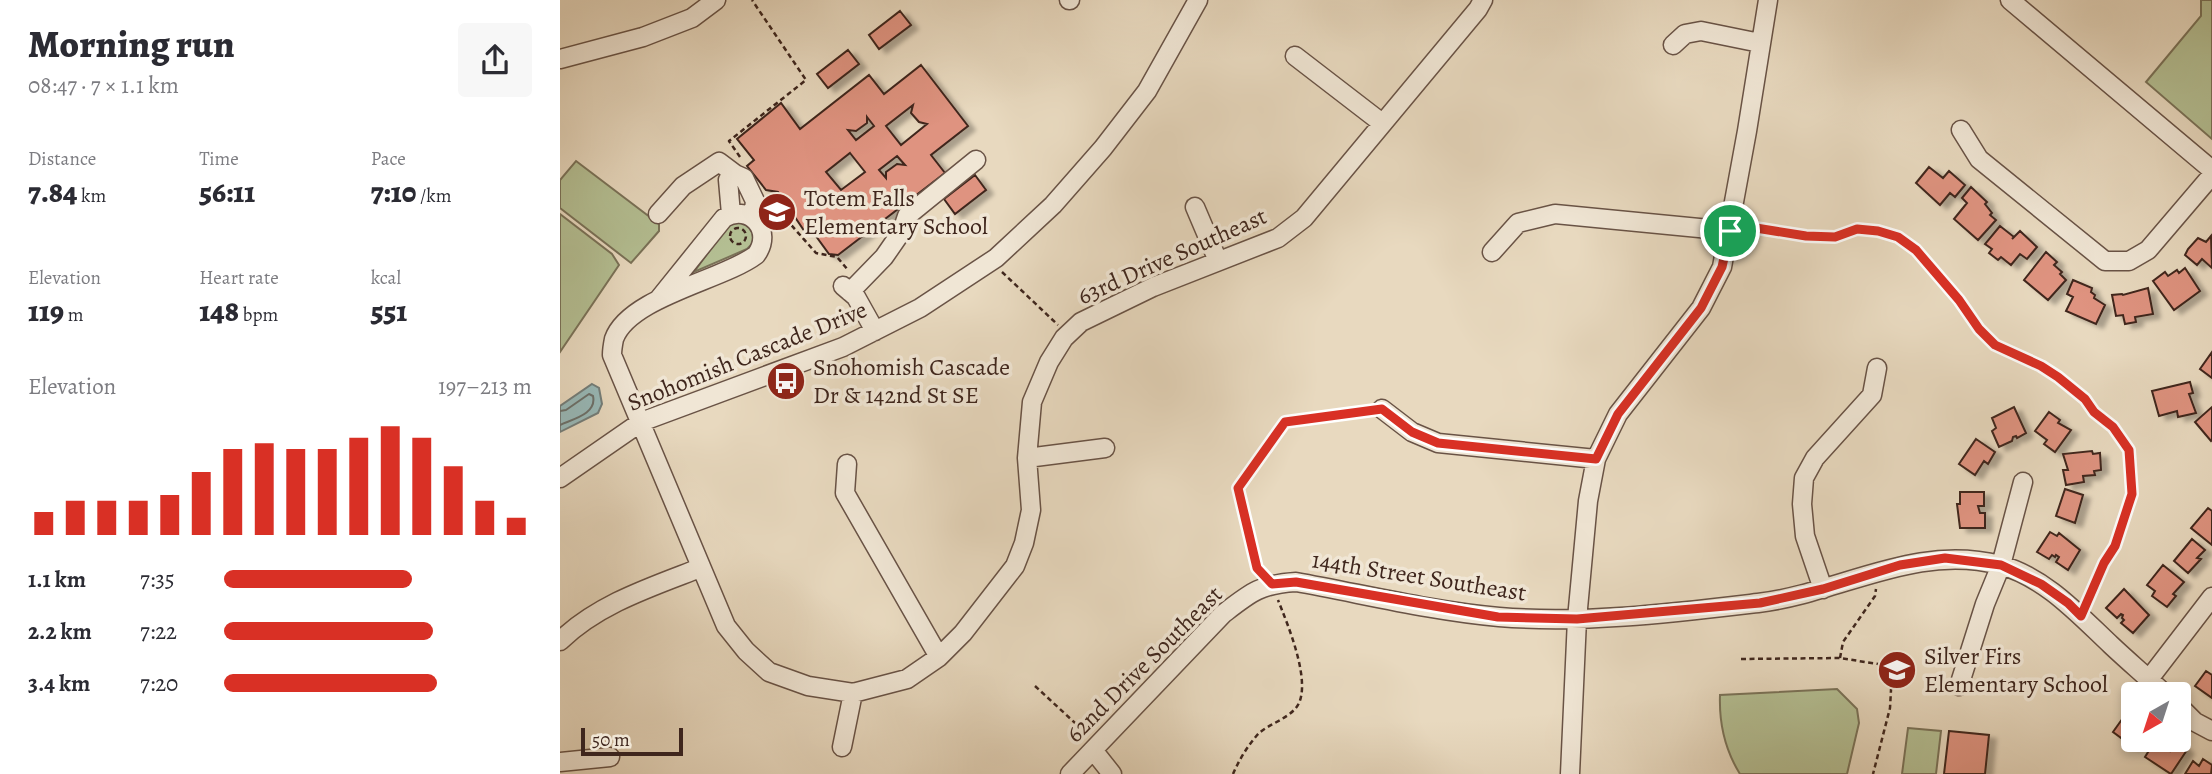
<!DOCTYPE html>
<html lang="en">
<head>
<meta charset="utf-8">
<style>
	body { margin:0; font-family:Alegreya,serif; background:#f7f7f7; color:#2b2b33; height:100vh; display:flex; flex-direction:column; font-size:26px; white-space:nowrap }
	* { box-sizing:border-box; margin:0 }
	p { font-size:23px; color:#7c7c81 }
	.icon { flex:none; width:38px; height:38px; fill:none; stroke:currentColor; stroke-width:2; stroke-linecap:round; stroke-linejoin:round }
	.map { position:relative; flex:1; overflow:hidden }
	.drawer { display:flex; flex-direction:column; background:#fff; width:560px }
	.drawer>* { flex:none }
	.needle { width:46px; rotate:219deg }
	.tools { position:absolute; left:1561px; top:682px; display:grid; gap:14px }
	.tools a { display:grid; place-items:center; width:70px; height:70px; border-radius:7px; background:#fff; box-shadow:0 4px 10px #0003; font-size:35px }
	.scale { position:absolute; left:21px; bottom:18px; width:102px; box-sizing:border-box; padding-left:7px; border:4px solid #3f261d; border-top:0; font-size:19px; line-height:24px; white-space:nowrap; color:#3f261d; -webkit-text-stroke:5px #f0e6d5; paint-order:stroke }
	.pin { position:absolute; display:grid; place-items:center; width:60px; height:60px; color:#fff; margin:-30px; border:4px solid #fff; border-radius:50%; box-shadow:0 2px 7px #0007 }
	.round { display:grid; place-items:center; flex:none; width:74px; height:74px; border-radius:7px; background:#f7f7f7 }
	.overview { display:flex; align-items:center; justify-content:space-between; height:119px; padding:0 28px }
	h1 { font-size:38px; font-weight:800; line-height:52px }
	.stats { display:grid; grid-template-columns:repeat(3,1fr); gap:10px; height:119px; padding:7px 28px }
	.stats div { display:grid; align-content:center }
	.stats b { font-size:30px; font-weight:800 }
	.stats small { font-size:19px; font-weight:400 }
	.stats p { font-size:19px }
	.chart { height:196px; padding:14px 28px }
	.chart p { display:flex; justify-content:space-between }
	.chart svg { width:100%; height:126px; margin-top:7px; stroke:#d93025; stroke-width:6 }
	ul { padding:0 28px; list-style:none; font-size:23px }
	li { display:grid; grid-template-columns:112px 84px 1fr; align-items:center; height:52px }
	li i { height:18px; border-radius:9px; background:#d93025 }
	main { display:flex; flex:1; min-height:0 }
	.map>svg:first-child { display:block }
	.green { fill:#b4bf93; stroke:#7a7258; stroke-width:2 }
	.water { fill:#98b9b8; stroke:#747e7a; stroke-width:2 }
	.lines { fill:none; stroke-linecap:round; stroke-linejoin:round }
	.shore { stroke:#6c706a; stroke-width:2 }
	.building { fill:#df9380; stroke:#3f261d; stroke-width:2; fill-rule:evenodd; filter:url(#shadow) }
	.minor-casing { stroke:#695346; stroke-width:21 }
	.path { stroke:#3f261d; stroke-width:2.5; stroke-dasharray:5 3.5; stroke-linecap:butt }
	.minor { stroke:#f0e6d5; stroke-width:18 }
	.route-casing { stroke:#fff; stroke-width:14 }
	.route { stroke:#d93025; stroke-width:9 }
	.labels { text-anchor:middle; dominant-baseline:central; stroke-width:7; stroke-linejoin:round; paint-order:stroke }
	.poi-label { font-size:24px; fill:#3f261d; stroke:#f0e6d5; text-anchor:start }
	.street-label { font-size:24px; fill:#3f261d; stroke:#f0e6d5 }
</style>
</head>
<body>
<main>
<section class="drawer">
<div class="overview"><div><h1>Morning run</h1><p>08:47 · 7 × 1.1 km</p></div><a class="round"><svg class="icon" aria-label="share" viewBox="0 0 24 24"><path d="M12 15V3M7 8l5-5 5 5M5 13v7h14v-7"/></svg></a></div>
<div class="stats">
<div><p>Distance</p><b>7.84<small> km</small></b></div>
<div><p>Time</p><b>56:11</b></div>
<div><p>Pace</p><b>7:10<small> /km</small></b></div>
</div>
<div class="stats">
<div><p>Elevation</p><b>119<small> m</small></b></div>
<div><p>Heart rate</p><b>148<small> bpm</small></b></div>
<div><p>kcal</p><b>551</b></div>
</div>
<div class="chart"><p><span>Elevation</span>197–213 m</p>
<svg viewBox="0 0 160 44" preserveAspectRatio="none"><path d="M5 44V36M15 44V32M25 44V32M35 44V32M45 44V30M55 44V22M65 44V14M75 44V12M85 44V14M95 44V14M105 44V10M115 44V6M125 44V10M135 44V20M145 44V32M155 44V38"/></svg>
</div>
<ul>
<li><b>1.1 km</b>7:35<i style="width:61%"></i></li>
<li><b>2.2 km</b>7:22<i style="width:68%"></i></li>
<li><b>3.4 km</b>7:20<i style="width:69%"></i></li>
</ul>
</section>
<div class="map">
<svg width="1652" height="774" viewBox="0 0 1652 774">
	<defs>
		<filter id="shadow"><feDropShadow dx="7" dy="4" stdDeviation="2" flood-color="#0004"/></filter>
	</defs>
	<rect width="100%" height="100%" fill="#e8d9bf"/>
	<filter id="stains"><feTurbulence type="fractalNoise" baseFrequency=".00286" numOctaves="4"/><feColorMatrix values="0 0 0 0 .2 0 0 0 0 .09 0 0 0 0 .02 0 0 0 .5 -.17"/></filter>
	<radialGradient id="worn" r=".72"><stop offset=".6" stop-color="#630" stop-opacity="0"/><stop offset="1" stop-color="#630" stop-opacity=".3"/></radialGradient>
	<path class="green" d="M1641,0H1652V139L1586,82L1641,16Z
		M16,161L99,224V231L71,263L0,208V180Z
		M0,214L52,254L59,265L0,352Z
		M174,221C185,223 189,225 194,235L193,243L187,249L134,272L168,225Z
		M1277,689L1297,709L1299,723L1287,774H1180C1165,750 1159,723 1160,695Z
		M1348,728L1381,731L1376,774H1342Z"/>
	<path class="water" d="M32,384L39,388L42,404L38,413L0,432V406Z"/>
	<g class="lines">
		<path class="shore" d="M0,411L6,410L29,394L33,396C37,414 13,419 0,425"/>
	</g>
	<path class="building" d="M340,11L351,25L319,49L309,35Z
		M288,50L299,64L268,88L257,74Z
		M361,65L408,126L371,155L385,173L278,255L269,254L250,228L245,232L218,192L206,190L187,166L194,160L177,139L221,103L240,129L309,75L324,94ZM353,105L351,113L359,122L367,124L341,145L326,126ZM307,117L314,126L296,140L288,130L296,131L307,123ZM290,153L305,172L281,190L266,172ZM337,156L345,165L337,164L326,172V178L319,170Z
		M1369,167L1383,178L1389,171L1405,185L1395,197L1390,193L1380,205L1356,183Z
		M415,175L426,190L395,214L384,199Z
		M1411,187L1427,202L1425,204L1432,213L1430,215L1436,220L1418,240L1394,219L1407,203L1402,198Z
		M1440,226L1454,237L1452,239L1460,231L1477,247L1467,259L1460,254L1451,265L1441,257L1438,260L1429,253L1432,249L1425,244Z
		M1651,236L1652,268L1642,259L1637,265L1625,255L1628,249L1638,238L1646,242Z
		M1486,252L1497,262L1494,265L1502,272L1500,274L1506,280L1488,300L1464,280Z
		M1625,268L1640,291L1614,310L1593,281L1605,272L1608,276L1617,270L1619,273Z
		M1513,280L1532,288L1531,292L1535,295L1534,298L1545,305L1536,324L1506,311L1513,297L1507,294Z
		M1588,288L1593,314L1575,317L1576,322L1565,324L1563,315L1556,316L1552,295L1562,294L1563,295Z
		M1652,352V378L1640,369Z
		M1630,382L1633,393L1629,394L1636,413L1618,417L1617,411L1599,416L1592,391Z
		M1454,407L1466,433L1457,438L1456,436L1453,437L1452,441L1439,447L1432,431L1436,428L1432,418Z
		M1652,407V440L1651,441L1635,422Z
		M1489,412L1500,420L1498,423L1511,430L1495,452L1484,444L1487,440L1475,431Z
		M1416,439L1435,452L1428,464L1424,461L1415,475L1399,464Z
		M1532,451L1533,454L1540,453L1541,470L1534,471L1535,475L1523,476L1524,482L1506,485L1503,470H1508L1503,454Z
		M1505,489L1523,495L1515,523L1496,516Z
		M1400,492H1424V506H1418L1420,513H1425V528H1400L1397,504H1400Z
		M1648,508L1652,511V545L1631,528Z
		M1490,532L1497,536L1499,533L1520,550L1508,570L1496,562L1499,557L1496,555L1495,557L1492,555L1489,559L1477,552Z
		M1632,539L1645,550L1637,558L1641,559L1628,573L1614,561Z
		M1603,565L1624,582L1613,594L1616,596L1607,607L1592,596L1595,591L1587,585Z
		M1564,589L1589,615L1573,633L1561,623L1564,620L1562,618L1563,615L1561,614L1557,618L1546,608Z
		M1646,671L1652,675V698L1635,686Z
		M1570,708L1573,710V740H1576L1572,746L1553,732Z
		M1389,731L1429,735L1425,774H1384Z
		M1595,741L1610,751L1616,742L1627,750L1611,774L1585,757Z
		M1643,759L1652,765L1651,774H1625L1633,761L1639,766Z"/>
	<g class="lines">
		<g class="minor-casing">
			<path id="minor" d="M509,0H510
				M1450,0L1652,170
				M1113,45L1125,34L1141,31L1200,43
				M735,56L822,123
				M0,59L83,37L132,18L156,0
				M1401,130L1419,159L1545,261H1569L1588,250L1652,175
				M635,207L658,261
				M98,214L123,186L159,162L175,174
				M171,214L168,180L175,174L184,178L195,201L193,218
				M932,252L958,223L995,214L1170,231
				M283,286L296,297L315,331
				M290,292L324,257L342,231L347,216L416,160
				M98,300L164,218C190,203 214,231 196,255C163,280 69,297 54,339C53,344 52,350 52,355L166,626L186,651L209,672L248,686L293,693L347,679L379,657L403,633L455,566L464,543L471,510L467,458L472,402L489,362L504,338L521,322L593,287L718,238L744,218L918,9L923,0
				M822,409L852,432L878,443L1036,459
				M467,458L545,448
				M287,464L285,493L379,657
				M0,478L81,422L283,347L360,308L436,258L493,205L543,148L587,91L638,0
				M1263,589L1245,536L1242,504L1244,478L1255,458L1312,395L1317,368
				M0,641C38,604 91,587 140,568
				M1589,679L1652,597
				M1399,686L1425,604L1441,565L1463,482
				M1619,706L1635,722L1652,731
				M282,747L293,693
				M533,750L552,774
				M0,762L50,757
				M510,774L663,614C690,593 700,584 736,582C803,594 871,611 939,617C1024,624 1113,613 1198,603C1281,593 1354,543 1440,565C1485,577 1519,615 1551,645C1569,662 1588,678 1606,695
				M1010,774L1017,619L1028,501L1036,459L1058,414L1141,308L1162,267L1187,131L1208,0"/>
		</g>
		<path class="path" d="M180,157L169,141L246,80L192,0
			M209,200L256,253L277,257L288,270
			M170 236a8 8 0 1 1 16 0a8 8 0 1 1-16 0Z
			M1183,229L1196,228L1246,236L1275,237L1297,229L1318,231L1338,238L1357,250L1399,300L1419,329L1435,345L1498,377L1525,399L1534,412L1553,427L1569,450L1572,494L1555,546L1544,563L1527,604
			M442,272L498,325
			M700,571L697,568L678,488L725,422L809,411
			M1280,658L1283,642L1315,596L1316,589
			M1181,659L1280,658L1324,665L1332,672L1330,708L1313,774
			M475,686L527,734
			M673,774C679,760 688,745 699,733C710,724 726,719 735,709C755,688 727,623 718,600"/>
		<use href="#minor" class="minor"/>
	</g>
	<g class="lines">
		<g class="route-casing">
			<path id="route" d="M1196,228L1246,236L1275,237L1297,229L1318,231L1338,237L1356,250L1399,300L1419,329L1435,345L1481,366L1498,377L1525,399L1534,412L1553,427L1569,450L1572,494L1555,546L1544,563L1521,616L1508,603L1481,584L1441,565L1385,558L1340,565L1263,589L1200,603L1017,619L938,617L736,582L712,584L697,568L678,488L725,422L822,409L852,432L878,443L1036,459L1058,414L1141,308L1162,267L1170,231Z"/>
		</g>
		<use href="#route" class="route"/>
	</g>
	<defs>
		<g id="school-disc" transform="scale(2.0125)"><circle r="9.5" fill="#8f2418" stroke="#f0e6d5"/><path d="M0-5L7-2L0 1L-7-2ZM-4 1L0 2.5L4 1V4Q0 6-4 4Z" fill="#fff"/></g>
		<g id="bus-disc" transform="scale(2.0125)"><circle r="9.5" fill="#8f2418" stroke="#f0e6d5"/><path d="M-5-6H5V4H4V6H2V4H-2V6H-4V4H-5ZM-3.5-4V0h7V-4ZM-3.5 1.2v1.5H-2V1.2ZM2 1.2v1.5H3.5V1.2Z" fill="#fff"/></g>
	</defs>
	<g fill-rule="evenodd">
		<use href="#school-disc" x="217" y="212"/>
		<use href="#bus-disc" x="226" y="381"/>
		<use href="#school-disc" x="1337" y="670"/>
	</g>
	<g class="labels">
		<g class="poi-label">
			<text x="244" y="198">Totem Falls<tspan x="244" dy="28">Elementary School</tspan></text>
			<text x="253" y="367">Snohomish Cascade<tspan x="253" dy="28">Dr &amp; 142nd St SE</tspan></text>
			<text x="1364" y="656">Silver Firs<tspan x="1364" dy="28">Elementary School</tspan></text>
		</g>
		<g class="street-label">
			<text transform="translate(612 256) rotate(-24)">63rd Drive Southeast</text>
			<text transform="translate(187 356) rotate(-22)">Snohomish Cascade Drive</text>
			<text transform="translate(859 576) rotate(9)">144th Street Southeast</text>
			<text transform="translate(584 664) rotate(-45)">62nd Drive Southeast</text>
		</g>
	</g>
	<rect width="100%" height="100%" filter="url(#stains)"/>
	<rect width="100%" height="100%" fill="url(#worn)"/>
</svg>
<div class="tools">
<a><svg class="needle" viewBox="-14 -14 28 28"><path d="M0-13l5 13h-10z" fill="#e53935"/><path d="M0 13l5-13h-10z" fill="#7c7c81"/></svg></a>
</div>
<div class="scale">50 m</div>
<div class="pin" style="left:1170px;top:231px;background:#1e9e55"><svg class="icon" aria-label="arrive" viewBox="0 0 24 24"><path d="M6 21V4h12l-3 4 3 4H6"/></svg></div>
</div>
</main>
</body>
</html>
